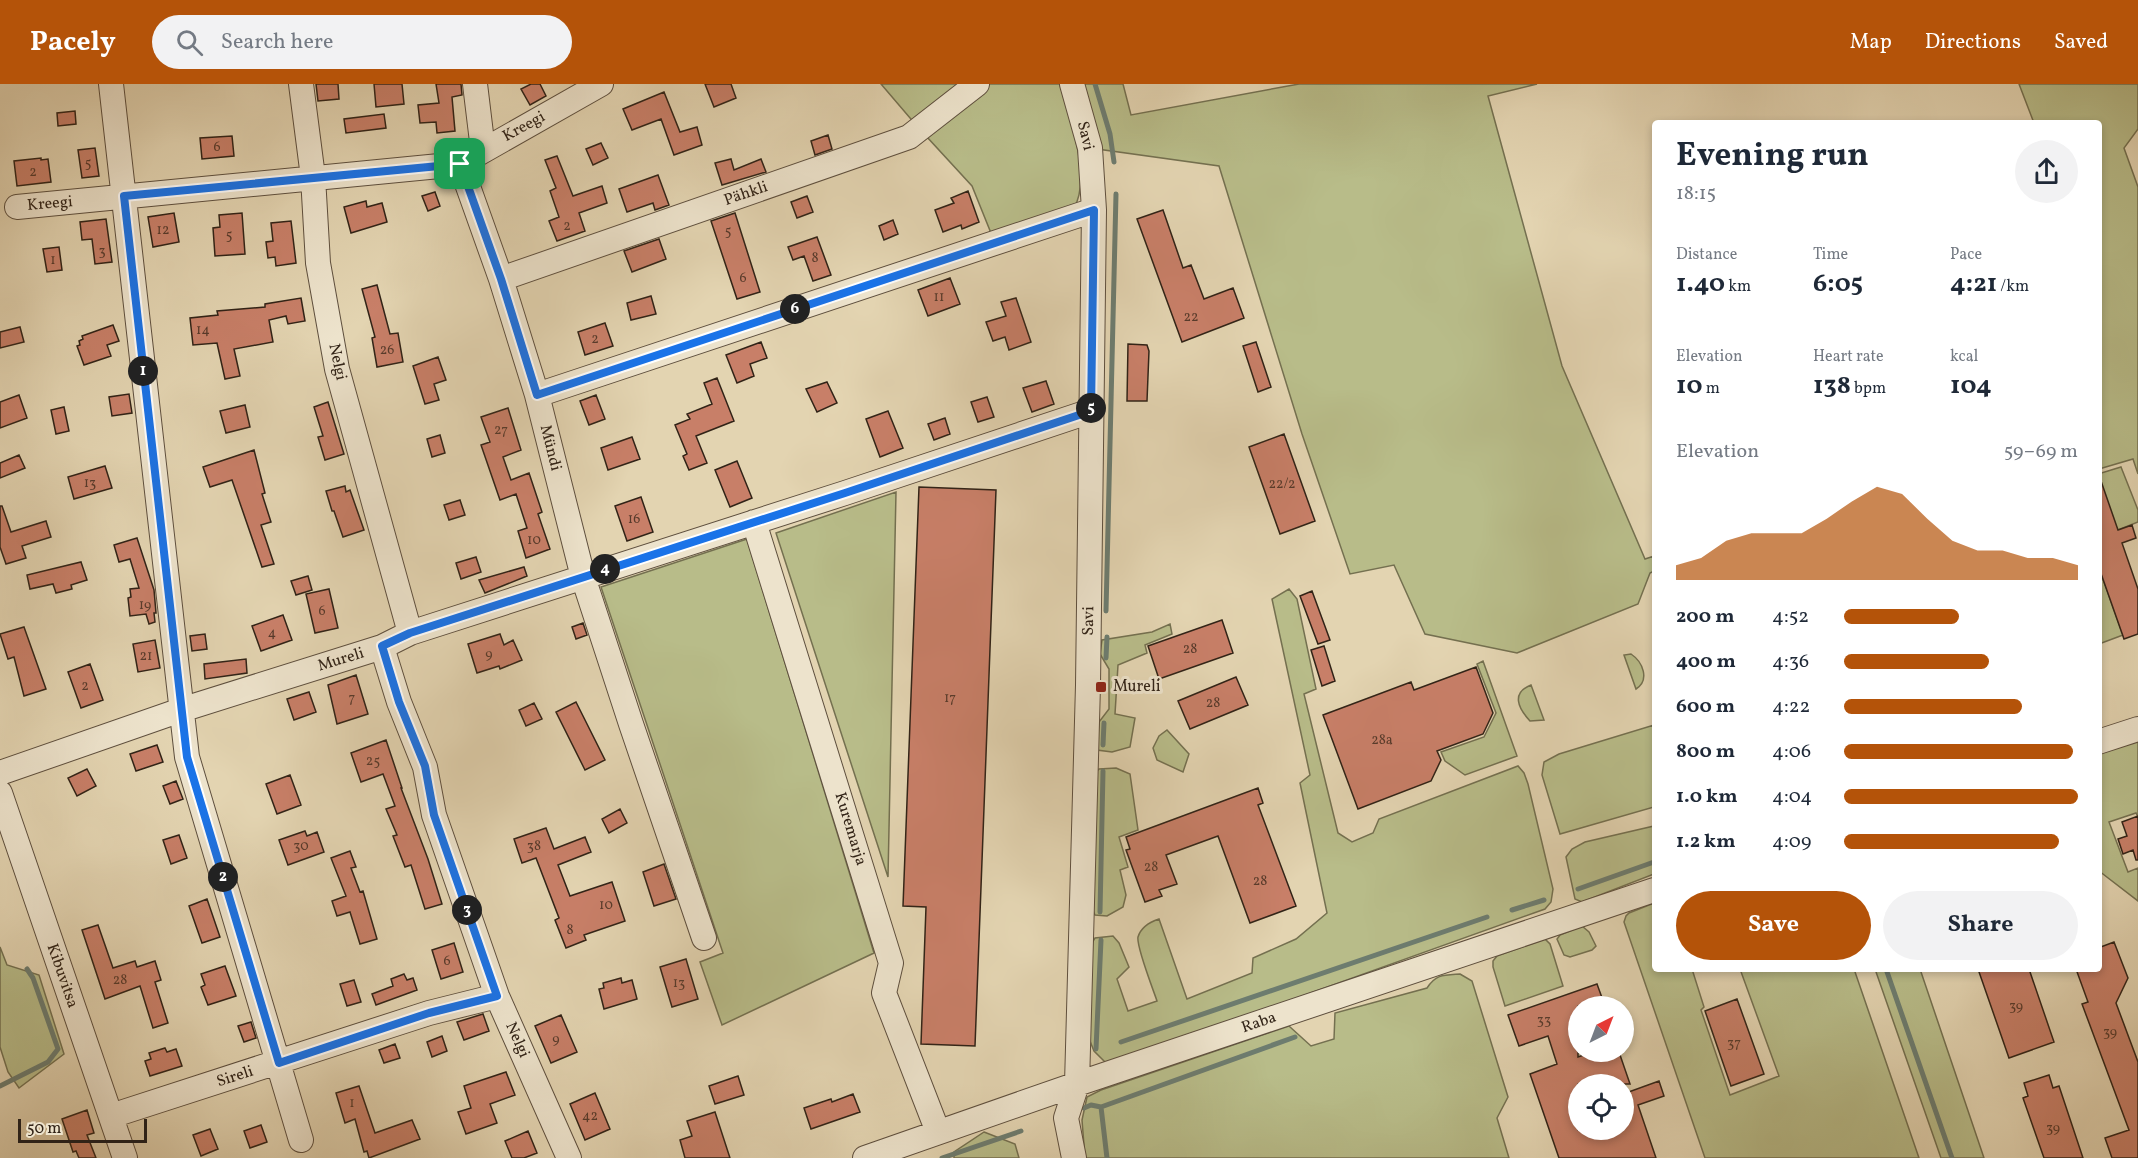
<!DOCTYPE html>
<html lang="en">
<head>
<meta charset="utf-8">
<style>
	body { margin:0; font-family:Vollkorn,serif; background:#f2f2f3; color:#1f2937; height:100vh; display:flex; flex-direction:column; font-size:22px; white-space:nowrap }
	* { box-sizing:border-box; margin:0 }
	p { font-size:20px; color:#747a83 }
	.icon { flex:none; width:33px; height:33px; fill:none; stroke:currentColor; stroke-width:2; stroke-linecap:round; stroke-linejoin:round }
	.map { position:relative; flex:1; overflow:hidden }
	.panel { position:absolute; left:1652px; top:36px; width:450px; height:852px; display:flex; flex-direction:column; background:#fff; border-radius:6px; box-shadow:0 3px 9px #0003 }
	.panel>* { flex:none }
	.needle { width:39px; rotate:42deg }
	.tools { position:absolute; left:1568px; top:912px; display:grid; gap:12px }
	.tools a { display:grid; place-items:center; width:66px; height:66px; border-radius:50%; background:#fff; box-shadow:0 3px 9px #0003; font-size:30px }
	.scale { position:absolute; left:18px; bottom:15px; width:129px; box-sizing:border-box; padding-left:6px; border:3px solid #312317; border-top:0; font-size:16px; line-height:21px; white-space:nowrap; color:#312317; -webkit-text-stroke:4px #ede3cc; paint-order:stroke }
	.pin { position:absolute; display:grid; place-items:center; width:51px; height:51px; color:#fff; margin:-26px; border-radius:12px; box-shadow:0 3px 9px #0006 }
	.km { position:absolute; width:30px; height:30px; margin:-15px; border-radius:50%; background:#222; color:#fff; font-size:16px; line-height:30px; text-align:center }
	.round { display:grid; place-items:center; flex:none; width:63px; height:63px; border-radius:32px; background:#f2f2f3 }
	.headline { display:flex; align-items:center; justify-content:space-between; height:102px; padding:0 24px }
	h1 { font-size:33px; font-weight:700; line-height:45px }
	.figures { display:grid; grid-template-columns:repeat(3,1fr); gap:9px; height:102px; padding:6px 24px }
	.figures div { display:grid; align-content:center }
	.figures b { font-size:26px; font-weight:700 }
	.figures small { font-size:16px; font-weight:400 }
	.figures p { font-size:16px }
	.chart { height:168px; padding:12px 24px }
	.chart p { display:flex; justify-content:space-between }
	.chart svg { width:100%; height:108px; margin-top:6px; fill:#b45309; opacity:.7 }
	.primary-button { display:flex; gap:12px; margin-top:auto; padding:12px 24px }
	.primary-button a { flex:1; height:69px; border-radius:36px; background:#b45309; color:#fff; font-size:24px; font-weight:700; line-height:69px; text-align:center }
	.primary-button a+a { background:#f2f2f3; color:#1f2937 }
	ul { padding:0 24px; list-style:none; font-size:20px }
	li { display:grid; grid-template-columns:96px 72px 1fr; align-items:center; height:45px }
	li i { height:15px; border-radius:8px; background:#b45309 }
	header { display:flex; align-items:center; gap:36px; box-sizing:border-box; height:84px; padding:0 30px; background:#b45309; color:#fff }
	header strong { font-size:28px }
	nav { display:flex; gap:33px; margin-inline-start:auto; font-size:21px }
	.search { width:420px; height:54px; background:#f2f2f3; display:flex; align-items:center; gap:15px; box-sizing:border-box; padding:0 21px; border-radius:33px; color:#747a83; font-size:22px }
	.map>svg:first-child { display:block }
	.green { fill:#b8bc89; stroke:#747050; stroke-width:1.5 }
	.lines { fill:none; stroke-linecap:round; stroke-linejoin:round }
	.stream { stroke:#6d7c6f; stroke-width:5 }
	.building { fill:#c87f68; stroke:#312317; stroke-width:1.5 }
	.minor-casing { stroke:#5e4f3e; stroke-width:26 }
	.minor { stroke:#ede3cc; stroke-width:24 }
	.route-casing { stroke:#fff; stroke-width:12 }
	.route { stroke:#1a73e8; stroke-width:8 }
	.poi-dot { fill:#8f2418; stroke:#ede3cc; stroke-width:2 }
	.labels { text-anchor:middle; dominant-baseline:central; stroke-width:6; stroke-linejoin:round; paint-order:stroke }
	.number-label { font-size:14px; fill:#573a2b }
	.street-label { font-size:16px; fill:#312317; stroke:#ede3cc }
	.poi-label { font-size:16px; fill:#312317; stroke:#ede3cc; text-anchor:start }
</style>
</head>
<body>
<header>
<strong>Pacely</strong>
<div class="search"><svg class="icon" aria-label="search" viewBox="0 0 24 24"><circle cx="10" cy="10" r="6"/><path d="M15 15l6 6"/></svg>Search here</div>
<nav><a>Map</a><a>Directions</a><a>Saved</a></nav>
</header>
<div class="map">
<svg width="2138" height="1074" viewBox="0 0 2138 1074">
	<rect width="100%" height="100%" fill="#e3d4b1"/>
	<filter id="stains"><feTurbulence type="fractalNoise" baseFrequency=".00333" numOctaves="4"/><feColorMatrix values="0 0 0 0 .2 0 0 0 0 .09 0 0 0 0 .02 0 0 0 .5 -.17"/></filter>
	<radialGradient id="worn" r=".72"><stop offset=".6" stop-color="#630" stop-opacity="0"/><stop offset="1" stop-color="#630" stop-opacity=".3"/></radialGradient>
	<path class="green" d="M881,0H967L916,41Z
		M989,0H1060C1069,32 1092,93 1074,124L993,154L972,102L927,53Z
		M1072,0H1123L1131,31L1299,0H1537L1488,12L1562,282L1645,475L1654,472V487L1650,489L1638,520L1517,569L1425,550L1394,481L1350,490L1302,350L1219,82L1090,64Z
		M2019,0H2138V45L2124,64L2138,103V390L2133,375L2099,385L2098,39H2034Z
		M2121,383L2138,426V438L2118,446L2099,415L2098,390Z
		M896,408L888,793L776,449Z
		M747,455L874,869L722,941L700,878L723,869L601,503Z
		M2098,481L2123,551L2099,560H2098Z
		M1289,505L1297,515L1316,605L1304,610L1338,749L1352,758L1373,749L1379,735L1518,682L1524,689L1528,700L1553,805L1551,818L1545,825L1126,975L1105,978L1094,967L1090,957V862L1095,854L1113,852L1119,859L1129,883L1117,895L1128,927L1157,917C1153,905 1136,862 1138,853C1141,843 1150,838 1159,835L1187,915L1252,889L1253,874L1296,855L1327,829L1300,699L1310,691L1272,515Z
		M1170,540L1172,550L1145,561L1147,569L1118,581L1115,630L1135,634L1130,663L1112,668L1097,666L1099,638L1109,625V585L1100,570L1102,556L1152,548Z
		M1631,570C1643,578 1650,596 1636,605L1624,571Z
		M1483,577L1517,672L1465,691L1445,677L1441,668L1484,653L1496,629L1477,580Z
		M1531,601L1544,636L1530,637C1518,624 1511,609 1531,601Z
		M1654,641V723L1560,750L1542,691L1544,678L1559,670Z
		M1167,646L1189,670L1183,688L1157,676L1153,664L1159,652Z
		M2138,656V733L2136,729L2109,738L2128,788L2138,784V817L2099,787L2098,668Z
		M1116,684L1130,690L1138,746L1119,753L1128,783L1120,786L1126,811L1123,823L1107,832L1095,831L1092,824L1094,690L1099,685Z
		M1654,742V790L1582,818L1575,815L1566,773L1572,765L1585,758Z
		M1654,819V885H1692L1704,923L1701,926L1730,1011L1779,992L1740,885H1854L1919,1074H1705L1624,838L1626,832L1629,829Z
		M1582,842L1589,848L1596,862L1592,866L1570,873L1564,871L1557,855L1560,851Z
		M1545,855L1550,860L1563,902L1505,922L1493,883V877L1497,872Z
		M0,863L7,881L39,891L64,970L19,1004L8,988L0,963Z
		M1875,885H1920L1984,1074H1941Z
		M1460,890L1472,897L1508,1013L1497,1034L1509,1074H1085L1082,1036L1087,1013L1101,1006L1289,942L1311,962L1334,955L1335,929L1427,904C1436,890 1444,891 1460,890Z
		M984,1048L1015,1060L1019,1074H954V1068Z"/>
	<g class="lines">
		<path class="stream" d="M1095,0L1110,50L1114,78
			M1106,527L1116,110
			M1106,574L1107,553
			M1103,661L1104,639
			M1578,805L1654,778
			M1512,826L1544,816
			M1100,828L1103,687
			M1886,885L1952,1074
			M1121,958L1487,833
			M1096,965L1101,856
			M0,1002L48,978L58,965L33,894L27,885
			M1101,1023L1107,1074
			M1084,1024L1091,1021L1101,1023L1295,953
			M942,1074L1021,1047"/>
	</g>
	<path class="building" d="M316,0H338L339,15L318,17Z
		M374,0H402L404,20L376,23Z
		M436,0H461L462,11L452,13L455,47L437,49L436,38L420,39L418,21L439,19Z
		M531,0H540L546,12L530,21L521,5Z
		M705,0H731L736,14L714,23Z
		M664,8L680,48L697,43L702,61L674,71L661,35L632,46L623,25Z
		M75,27L76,40L58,42L57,29Z
		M384,30L386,44L346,49L344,35Z
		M828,51L832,65L815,71L811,57Z
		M232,52L234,72L202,75L200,54Z
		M601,59L608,74L593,81L586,65Z
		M95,64L99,92L82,94L78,66Z
		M557,72L573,112L602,102L607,119L579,129L585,147L557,157L549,137L559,133L550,107L556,104L545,76Z
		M41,74V76L48,75L51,98L17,102L14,77Z
		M731,75L734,86L761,75L766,88L722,101L715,79Z
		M658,91L669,121L655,126L653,119L627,128L619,105Z
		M968,107L979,138L962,145L961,141L943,148L935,126L954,119L951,114Z
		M435,108L440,122L428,127L422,112Z
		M807,112L813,128L797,134L791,118Z
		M366,117L367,123L382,119L387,138L351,149L344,123Z
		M1163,126L1183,184L1191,181L1204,215L1233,204L1244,234L1182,258L1137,135Z
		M174,129L179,158L153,163L148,133Z
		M242,129L245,170L215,172L213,144L220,143L219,131Z
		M735,129L760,208L737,215L711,137Z
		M106,135L112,178L95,180L92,155L82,156L80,138Z
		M893,136L898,150L884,156L879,142Z
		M291,137L296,179L276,182L275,173L268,174L266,158L273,157L271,139Z
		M817,153L831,191L813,197L804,172L793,176L788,163Z
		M659,155L666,175L632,188L624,167Z
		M59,163L62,186L47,188L43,165Z
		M950,194L960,220L928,232L918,206Z
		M377,201L390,250L398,249L403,278L377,283L372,254L375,253L362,205Z
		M651,212L656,230L631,236L627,219Z
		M301,214L305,237L288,240L286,232L269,236L273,258L234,265L240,292L225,295L217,259L193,261L190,234L218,231L217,227L265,223V220Z
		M1016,214L1031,258L1009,266L1005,253L993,257L986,238L1006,232L1001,218Z
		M605,239L613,262L585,271L578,248Z
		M113,241L119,257L107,261L111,272L84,281L77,262L80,261L79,257L83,255L82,252Z
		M20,243L24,258L0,264V248Z
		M761,258L767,274L750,280L754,292L737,299L726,271Z
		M1256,258L1271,303L1258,308L1243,262Z
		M1128,260L1147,261L1149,267L1147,317H1127Z
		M438,273L446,296L434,300L439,316L425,320L413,282Z
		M717,294L734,337L696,352L707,379L689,386L683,372L687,370L675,341L690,335L687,330L712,320L704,299Z
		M1046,297L1054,320L1032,328L1023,304Z
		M827,298L837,319L817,328L806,305Z
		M129,310L132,329L112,332L109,313Z
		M19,311L27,334L0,344V318Z
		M596,311L605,335L589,341L580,317Z
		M987,313L994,333L978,338L971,318Z
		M328,318L344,370L325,376L318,353L323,352L314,323Z
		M245,321L250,343L226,349L220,327Z
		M64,323L69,347L56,350L51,326Z
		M508,324L521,366L503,373L511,396L529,389L542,428L538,430L550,465L526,474L518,447L527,444L516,410L500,416L481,361L490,358L481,333Z
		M888,327L903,364L880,373L866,335Z
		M945,334L950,350L934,356L928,340Z
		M1284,350L1315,437L1280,450L1249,363Z
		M440,351L445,369L432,373L427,355Z
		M632,353L640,375L608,386L601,364Z
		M254,366L265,409L262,410L271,438L261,441L274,480L262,483L232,396L210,403L203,383Z
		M19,371L25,384L0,394V379Z
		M737,377L752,414L730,423L715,386Z
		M105,382L112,404L74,415L68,393Z
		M2098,397H2101L2118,446L2132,441L2136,454L2122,459L2138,505V550L2124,555L2098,481Z
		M345,402L346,408L350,406L364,446L343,453L334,427H332L326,407Z
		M919,403L996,406L975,962L921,960L926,823L903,822Z
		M641,413L653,448L627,457L615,422Z
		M460,416L465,431L449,436L444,421Z
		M0,422H2L11,448L46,437L51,453L22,462L26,474L6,480L0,463Z
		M137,454L154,506L156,529H154L155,538L149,540L146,530L130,532L128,514L131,513L130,505L139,504L130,475L119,478L114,461Z
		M476,473L481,488L461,495L456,479Z
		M81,478L87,496L71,501L72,505L56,509L53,500L30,505L27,491Z
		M524,483L527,492L485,509L479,496Z
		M308,492L312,506L296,511L291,497Z
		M329,505L338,544L315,549L306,510Z
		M1312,507L1330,556L1318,560L1300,512Z
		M283,531L292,556L261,567L252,542Z
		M1222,536L1233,569L1159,595L1148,562Z
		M583,539L587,551L576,555L572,543Z
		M24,543L46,605L24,612L14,573L8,575L0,550Z
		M205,550L207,565L192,567L190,552Z
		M500,550L504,561L513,556L522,576L500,585L499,582L477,589L468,560Z
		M155,556L160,584L138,588L133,560Z
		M1324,562L1335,597L1322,602L1311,566Z
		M246,575L247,589L205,595L204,580Z
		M90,580L103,616L81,624L68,588Z
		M1476,583L1493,629L1483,650L1437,667L1441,676L1431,697L1358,725L1323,631L1411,598L1414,606Z
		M356,591L368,630L337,640L328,601Z
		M1236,593L1248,621L1190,645L1178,617Z
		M309,608L316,628L294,636L287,615Z
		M576,618L605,676L585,686L556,628Z
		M534,619L542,635L526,642L519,626Z
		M386,656L402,704H401L428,775L442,820L425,825L411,781L405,783L393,752L397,751L386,725L395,722L383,690L361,698L351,669Z
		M157,661L163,678L136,687L130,670Z
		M87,685L96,702L77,712L68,694Z
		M290,691L301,721L277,730L266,700Z
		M176,697L183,715L170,720L163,702Z
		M1258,704L1263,719L1258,721L1296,822L1250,839L1218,752L1166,771L1177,800L1159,806L1162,812L1145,818L1126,766L1130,765L1126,753Z
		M620,725L627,739L609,749L602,735Z
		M2138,732V776H2136L2133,766L2123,770L2118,755L2127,752L2122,738Z
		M546,744L554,765L585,753L591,768L558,781L570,812L612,798L625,837L584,851L586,856L566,864L555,836L559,834L536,774L522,779L514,755Z
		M305,747L307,752L317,748L324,768L288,781L279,756Z
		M179,751L187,774L171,780L163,756Z
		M350,767L356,783L351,784L360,808L363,807L377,855L360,860L350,828L337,832L332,817L346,812L331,774Z
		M664,780L676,815L654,822L643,788Z
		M207,815L220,853L202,859L189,822Z
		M98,841L113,884L135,877L137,883L155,877L161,896L155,898L168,939L153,944L140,902L105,915L82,846Z
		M2114,858L2128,894L2116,919L2138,978V1074H2112L2105,1054L2129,1046L2082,920L2088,918L2076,885H2098V864Z
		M454,859L463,888L441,895L432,866Z
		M686,875L698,915L672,923L660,883Z
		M225,882L236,912L208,921L201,903L205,901L201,890Z
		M1978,885H2029L2054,958L2009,974Z
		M404,890L407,896L413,894L417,906L376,921L372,910L393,902L391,895Z
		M621,894L622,899L632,896L637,915L604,925L599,905L604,904L603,899Z
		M354,896L361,918L347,922L340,900Z
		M1597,900L1605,922H1578V973L1593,968H1619L1630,1000H1578V1046H1623V1010L1659,997L1664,1012L1638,1021L1656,1074H1559L1530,990L1557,980L1548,952L1519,962L1508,931Z
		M1737,915L1764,990L1731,1002L1705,927Z
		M483,930L489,947L464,956L457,938Z
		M561,931L577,968L551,979L535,942Z
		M251,938L256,954L244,958L238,942Z
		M442,952L447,967L432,973L427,958Z
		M395,960L400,974L384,979L379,966Z
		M165,964L167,968L176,965L182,982L150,992L145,977L151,975L149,969Z
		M506,988L515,1011L490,1020L497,1039L466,1050L458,1028L471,1024L464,1002Z
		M2049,991L2053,1004L2059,1002L2083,1074H2044L2023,1014L2028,1012L2024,999Z
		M738,992L744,1011L715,1020L709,1002Z
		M359,1002L375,1049L412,1036L420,1055L369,1074L367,1067L364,1068L355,1035L345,1039L336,1009Z
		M595,1009L610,1045L585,1056L570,1020Z
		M853,1010L860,1028L811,1045L804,1024L831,1015L832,1018Z
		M87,1026L94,1049L87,1051L96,1074H79L76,1067L73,1068L62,1035Z
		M715,1028L730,1074H685L680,1056L692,1052L687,1037Z
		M261,1041L267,1058L250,1064L244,1047Z
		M210,1045L218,1065L201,1072L193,1051Z
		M528,1047L537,1069L524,1074H512L505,1057Z"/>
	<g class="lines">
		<g class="minor-casing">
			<path id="minor" d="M111,0L187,673L301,1056
				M301,0L313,93L318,179L337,285L410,549
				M475,0L483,66
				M1072,0L1090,64L1094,126L1088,601L1077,1000L1066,1034L1074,1074
				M460,80L501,195L537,311L583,493L631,640L704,854
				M17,123L460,80L601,0
				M501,195L909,53L977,0
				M537,311L1094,126
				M754,438L891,879L884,909L938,1048
				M382,563L399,618L425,683L434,731L497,912L569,1074
				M2098,658L2138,645
				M0,689L181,626L382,563L410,549L845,409L1091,327
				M0,709L125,1074
				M111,1032L429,929L497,912
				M865,1074L1077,1000L1654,806"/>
		</g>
		<use href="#minor" class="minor"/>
	</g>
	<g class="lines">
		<g class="route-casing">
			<path id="route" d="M460,80L501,195L537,311L1094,126L1091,327L845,409L410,549L382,562L399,618L425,682L434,731L497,912L429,929L279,979L187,673L124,112Z"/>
		</g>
		<use href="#route" class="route"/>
	</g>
	<rect class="poi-dot" x="1095" y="597" width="12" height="12" rx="3"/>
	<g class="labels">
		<g class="number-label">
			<text x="217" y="63">6</text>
			<text x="88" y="79">5</text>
			<text x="33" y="88">2</text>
			<text x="567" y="142">2</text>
			<text x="163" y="146">12</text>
			<text x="728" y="147">5</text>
			<text x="229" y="151">5</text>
			<text x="102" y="167">3</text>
			<text x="815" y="174">8</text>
			<text x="53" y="176">1</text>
			<text x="743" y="194">6</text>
			<text x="939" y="213">11</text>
			<text x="1191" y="233">22</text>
			<text x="203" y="246">14</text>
			<text x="595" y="255">2</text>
			<text x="387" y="266">26</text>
			<text x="501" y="346">27</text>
			<text x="90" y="399">13</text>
			<text x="1282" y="400">22/2</text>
			<text x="634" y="435">16</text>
			<text x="534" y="456">10</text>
			<text x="145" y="521">19</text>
			<text x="322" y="527">6</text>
			<text x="272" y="549">4</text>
			<text x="1190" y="565">28</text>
			<text x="489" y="570">9</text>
			<text x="146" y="572">21</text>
			<text x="85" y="602">2</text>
			<text x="352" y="614">7</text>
			<text x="950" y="614">17</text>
			<text x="1213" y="619">28</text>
			<text x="1382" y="656">28a</text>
			<text x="373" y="677">25</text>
			<text x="301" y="762">30</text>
			<text x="534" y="762">38</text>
			<text x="1151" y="783">28</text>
			<text x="1260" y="797">28</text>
			<text x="606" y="821">10</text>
			<text x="570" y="846">8</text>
			<text x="447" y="877">6</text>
			<text x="120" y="896">28</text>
			<text x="679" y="899">13</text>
			<text x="2016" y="922">39</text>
			<text x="1544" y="936">33</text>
			<text x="2110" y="948">39</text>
			<text x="556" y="955">9</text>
			<text x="1734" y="959">37</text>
			<text x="352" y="1019">1</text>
			<text x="590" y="1032">42</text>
			<text x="2053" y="1044">39</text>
		</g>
		<g class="street-label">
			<text transform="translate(524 43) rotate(-29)">Kreegi</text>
			<text transform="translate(1085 52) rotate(77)">Savi</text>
			<text transform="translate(746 110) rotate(-19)">Pähkli</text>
			<text transform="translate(50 120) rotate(-5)">Kreegi</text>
			<text transform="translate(337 278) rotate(78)">Nelgi</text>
			<text transform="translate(550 364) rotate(76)">Mündi</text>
			<text transform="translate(1089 537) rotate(-89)">Savi</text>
			<text transform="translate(341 576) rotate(-17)">Mureli</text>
			<text transform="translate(850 745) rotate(73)">Kuremarja</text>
			<text transform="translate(62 892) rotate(71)">Kibuvitsa</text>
			<text transform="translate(1259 939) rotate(-19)">Raba</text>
			<text transform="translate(517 956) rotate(66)">Nelgi</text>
			<text transform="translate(235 993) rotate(-18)">Sireli</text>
		</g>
		<g class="poi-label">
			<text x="1113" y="603">Mureli</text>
		</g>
	</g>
	<rect width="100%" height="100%" filter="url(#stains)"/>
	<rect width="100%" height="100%" fill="url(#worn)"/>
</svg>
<div class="tools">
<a><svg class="needle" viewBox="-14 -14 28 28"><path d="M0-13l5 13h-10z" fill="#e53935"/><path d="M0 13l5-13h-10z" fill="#747a83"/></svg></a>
<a><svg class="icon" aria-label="locate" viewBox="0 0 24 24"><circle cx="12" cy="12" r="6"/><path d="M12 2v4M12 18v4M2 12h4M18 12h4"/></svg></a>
</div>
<div class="scale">50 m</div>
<div class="pin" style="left:460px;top:80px;background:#1e9e55"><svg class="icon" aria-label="arrive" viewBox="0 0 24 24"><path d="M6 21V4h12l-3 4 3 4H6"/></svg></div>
<b class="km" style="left:143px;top:287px">1</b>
<b class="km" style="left:223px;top:793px">2</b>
<b class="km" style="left:467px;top:826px">3</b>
<b class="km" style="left:605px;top:485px">4</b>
<b class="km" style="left:1091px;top:324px">5</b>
<b class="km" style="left:795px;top:225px">6</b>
<section class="panel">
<div class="headline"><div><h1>Evening run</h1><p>18:15</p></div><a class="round"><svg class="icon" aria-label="share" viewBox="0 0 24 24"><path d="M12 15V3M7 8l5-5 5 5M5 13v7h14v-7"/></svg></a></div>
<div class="figures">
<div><p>Distance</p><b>1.40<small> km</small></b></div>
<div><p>Time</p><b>6:05</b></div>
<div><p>Pace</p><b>4:21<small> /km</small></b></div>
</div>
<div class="figures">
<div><p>Elevation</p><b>10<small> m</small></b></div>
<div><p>Heart rate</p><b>138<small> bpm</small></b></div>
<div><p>kcal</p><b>104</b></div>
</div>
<div class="chart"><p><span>Elevation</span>59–69 m</p>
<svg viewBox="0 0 160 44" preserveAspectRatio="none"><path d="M0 44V38L10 35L20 28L30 25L40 25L50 25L60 19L70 12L80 6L90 9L100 19L110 28L120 32L130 32L140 35L150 35L160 38V44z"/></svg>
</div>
<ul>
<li><b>200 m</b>4:52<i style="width:49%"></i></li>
<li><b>400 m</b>4:36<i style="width:62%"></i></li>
<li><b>600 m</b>4:22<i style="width:76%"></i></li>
<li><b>800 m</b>4:06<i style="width:98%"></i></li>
<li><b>1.0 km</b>4:04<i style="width:100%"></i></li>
<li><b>1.2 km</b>4:09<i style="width:92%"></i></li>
</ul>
<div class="primary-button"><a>Save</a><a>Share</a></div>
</section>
</div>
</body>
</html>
